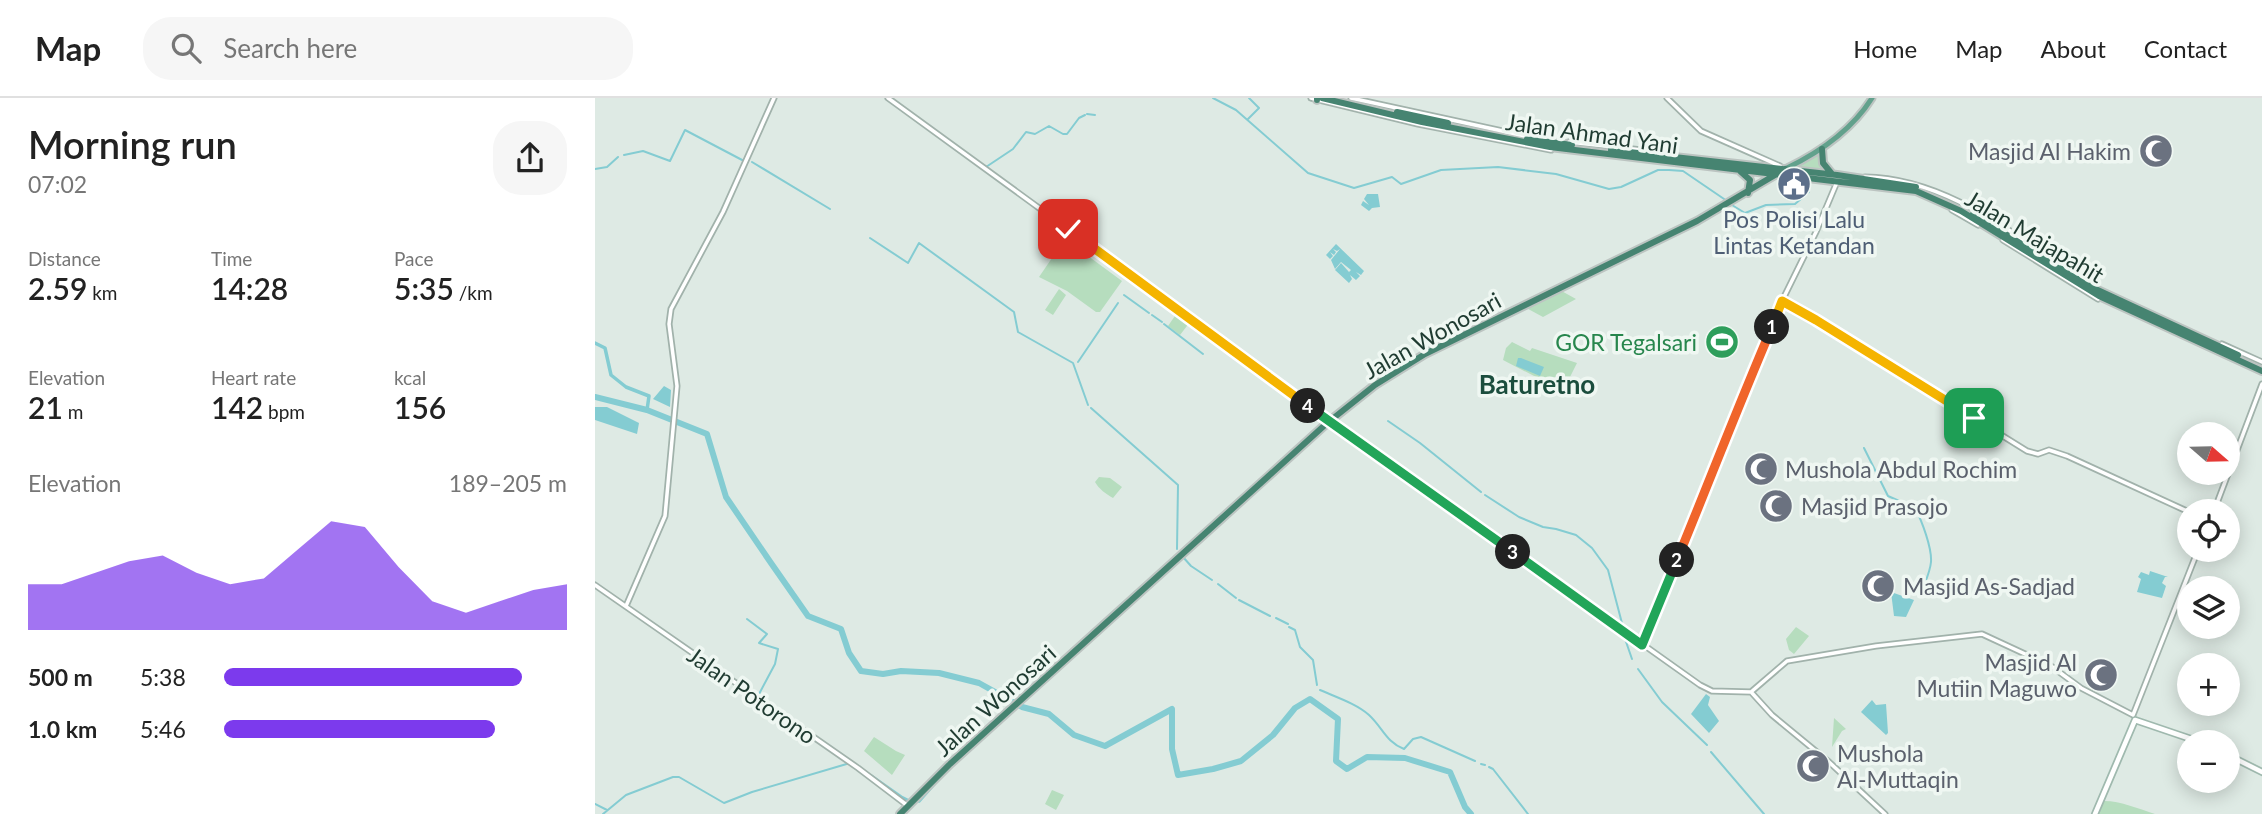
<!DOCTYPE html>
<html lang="en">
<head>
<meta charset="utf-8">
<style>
	body { margin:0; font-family:Lato,sans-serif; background:#f6f6f6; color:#222; height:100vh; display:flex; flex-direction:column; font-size:26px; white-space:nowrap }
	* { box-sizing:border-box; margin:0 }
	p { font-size:23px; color:#767676 }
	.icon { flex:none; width:38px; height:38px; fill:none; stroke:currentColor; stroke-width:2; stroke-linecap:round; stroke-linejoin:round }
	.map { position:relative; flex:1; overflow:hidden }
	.sheet { display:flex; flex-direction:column; background:#fff; width:595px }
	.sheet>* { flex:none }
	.needle { width:46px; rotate:110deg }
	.buttons { position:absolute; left:1582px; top:324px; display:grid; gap:14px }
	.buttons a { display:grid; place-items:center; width:63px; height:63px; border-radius:50%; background:#fff; box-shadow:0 4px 18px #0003; font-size:35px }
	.pin { position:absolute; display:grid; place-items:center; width:60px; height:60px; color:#fff; margin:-30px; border-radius:14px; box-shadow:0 4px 10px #0006 }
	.km { position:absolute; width:35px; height:35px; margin:-18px; border-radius:50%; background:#222; color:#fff; font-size:19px; line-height:35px; text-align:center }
	.round { display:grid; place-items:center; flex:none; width:74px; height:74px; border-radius:28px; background:#f6f6f6 }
	.headline { display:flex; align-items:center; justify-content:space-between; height:119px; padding:0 28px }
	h1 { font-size:38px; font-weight:600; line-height:52px }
	.figures { display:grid; grid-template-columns:repeat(3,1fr); gap:10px; height:119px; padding:7px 28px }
	.figures div { display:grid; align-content:center }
	.figures b { font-size:30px; font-weight:600 }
	.figures small { font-size:19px; font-weight:400 }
	.figures p { font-size:19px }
	.chart { height:196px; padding:14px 28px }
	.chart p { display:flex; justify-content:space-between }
	.chart svg { width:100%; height:126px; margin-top:7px; fill:#7c3aed; opacity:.7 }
	ul { padding:0 28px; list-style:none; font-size:23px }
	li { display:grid; grid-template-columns:112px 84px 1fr; align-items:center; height:52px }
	li i { height:18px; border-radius:9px; background:#7c3aed }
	header { display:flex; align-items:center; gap:42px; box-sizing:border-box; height:98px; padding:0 35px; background:#fff; border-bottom:2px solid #e0e0e0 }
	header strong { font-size:33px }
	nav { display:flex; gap:38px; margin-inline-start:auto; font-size:24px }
	.search { width:490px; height:63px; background:#f6f6f6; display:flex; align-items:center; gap:18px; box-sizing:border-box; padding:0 24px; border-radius:28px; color:#767676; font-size:26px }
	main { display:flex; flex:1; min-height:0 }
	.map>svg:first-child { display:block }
	.green { fill:#b6ddbe }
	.water { fill:#84ccd2 }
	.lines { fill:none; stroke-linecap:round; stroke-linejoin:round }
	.stream { stroke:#84ccd2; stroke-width:2 }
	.canal { stroke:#84ccd2; stroke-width:3.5 }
	.river { stroke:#84ccd2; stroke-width:6 }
	.tertiary-casing { stroke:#a1b2ab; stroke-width:7 }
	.secondary-casing { stroke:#9fb9ae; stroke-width:8 }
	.primary-casing { stroke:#bcc4c1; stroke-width:9 }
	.trunk-casing { stroke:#bcc4c1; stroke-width:10 }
	.tertiary { stroke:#fff; stroke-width:3.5 }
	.secondary { stroke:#fff; stroke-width:4.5 }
	.primary { stroke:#62a18c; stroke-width:5 }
	.trunk { stroke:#468471; stroke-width:6 }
	.split-1-casing { stroke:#fff; stroke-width:14 }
	.split-2-casing { stroke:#fff; stroke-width:14 }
	.split-3-casing { stroke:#fff; stroke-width:14 }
	.split-4-casing { stroke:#fff; stroke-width:14 }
	.split-5-casing { stroke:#fff; stroke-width:14 }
	.split-1 { stroke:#f5b400; stroke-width:9 }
	.split-2 { stroke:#f0652b; stroke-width:9 }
	.split-3 { stroke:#22a559; stroke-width:9 }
	.split-4 { stroke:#22a559; stroke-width:9 }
	.split-5 { stroke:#f5b400; stroke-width:9 }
	.labels { text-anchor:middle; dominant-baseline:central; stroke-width:7; stroke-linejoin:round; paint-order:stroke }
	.street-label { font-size:23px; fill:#1f3b31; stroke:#eff7f2 }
	.worship-label { font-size:23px; fill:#5b616d; stroke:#eff7f2; text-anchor:start }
	.service-label { font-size:23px; fill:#4e5e75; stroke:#eff7f2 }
	.leisure-label { font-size:23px; fill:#27864d; stroke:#eff7f2; text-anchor:end }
	.quarter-label { font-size:26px; font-weight:bold; fill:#1b4d3d; stroke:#eff7f2 }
</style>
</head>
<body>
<header>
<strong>Map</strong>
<div class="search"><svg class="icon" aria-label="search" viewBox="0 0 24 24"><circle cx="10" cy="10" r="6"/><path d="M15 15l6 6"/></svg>Search here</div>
<nav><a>Home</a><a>Map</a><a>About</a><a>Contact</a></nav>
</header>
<main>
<section class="sheet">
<div class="headline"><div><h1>Morning run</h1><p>07:02</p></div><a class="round"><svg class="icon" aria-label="share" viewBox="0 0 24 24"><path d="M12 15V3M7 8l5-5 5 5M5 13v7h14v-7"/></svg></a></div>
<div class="figures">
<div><p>Distance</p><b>2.59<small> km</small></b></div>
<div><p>Time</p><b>14:28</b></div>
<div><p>Pace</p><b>5:35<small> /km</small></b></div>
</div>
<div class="figures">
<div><p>Elevation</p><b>21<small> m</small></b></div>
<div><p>Heart rate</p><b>142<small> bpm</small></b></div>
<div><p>kcal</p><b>156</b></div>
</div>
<div class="chart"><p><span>Elevation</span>189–205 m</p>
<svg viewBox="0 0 160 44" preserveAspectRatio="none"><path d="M0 44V28L10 28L20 24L30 20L40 18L50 24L60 28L70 26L80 16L90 6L100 8L110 22L120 34L130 38L140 34L150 30L160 28V44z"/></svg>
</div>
<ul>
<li><b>500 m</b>5:38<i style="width:87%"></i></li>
<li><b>1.0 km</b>5:46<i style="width:79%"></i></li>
</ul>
</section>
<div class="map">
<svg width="1667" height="716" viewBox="0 0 1667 716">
	<rect width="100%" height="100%" fill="#deeae4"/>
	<path class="green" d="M1224,53L1232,74L1194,70Z
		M470,141L527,183L505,214H501L472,193L444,179Z
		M464,191L471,197L458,217L450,212Z
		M963,191L981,201L948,219L926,207Z
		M582,215L595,224L585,237L573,228Z
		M917,244L935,253L937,250L982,265L968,293L908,262L911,250Z
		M504,379L515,380L527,389L518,400C511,396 504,391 500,384Z
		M1201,529L1214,538L1199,556L1194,552L1191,541Z
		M1239,620L1251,631L1247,633L1237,649Z
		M279,639L301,653L310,657L297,677L269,653Z
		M457,692L469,697L461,712L450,706Z
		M1509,703C1526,703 1544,711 1560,716H1504Z"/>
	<path class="water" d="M772,96H783L785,109L777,110L774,113L766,107L768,103L774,107L769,101Z
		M741,146L769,173L766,177L761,174L765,178L761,182L755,177L757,181L754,185L740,172L746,165L754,174L756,172L746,164L740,171L736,162L745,151L742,153L738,151L741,154L739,157L735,154L738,158L735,161L731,157Z
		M923,260H926L949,269L945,278L921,268Z
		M69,288L76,292L75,309L58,301Z
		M0,309H12L44,325L42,336L0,322Z
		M1555,473L1573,479H1570L1567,485L1571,488L1567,500L1542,494L1546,481L1543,479L1546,474L1554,477Z
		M1296,494L1319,502L1311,519L1299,518Z
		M1111,596L1115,599L1113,607L1124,623L1114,635L1096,616Z
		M1277,602L1281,607L1291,606L1293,635L1291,637L1266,614Z"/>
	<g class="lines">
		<path class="stream" d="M618,0L641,12L713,75L759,90L797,79L806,86L846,72L903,69L961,76L1014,91L1026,89L1063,72H1074L1088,73L1132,103
			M492,16L500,17
			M653,21L664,10L654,0
			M29,57L48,53L75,63L90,32L149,63
			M157,64L235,111
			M391,69L418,51L431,34L440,36L454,28L468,36H472L484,20L490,17
			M0,71L12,69L23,59
			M1137,107L1150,115L1171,107L1200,106L1214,94
			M275,140L313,165L324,145L419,214L423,234L478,265L493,307
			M529,197L554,215
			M557,217L567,224
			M569,226L608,256
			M483,264L523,205
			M496,310L583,387L582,451
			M793,323L825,345L886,394
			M1269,350L1293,398L1320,410C1327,423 1337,450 1336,464C1335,475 1329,486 1326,496
			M890,397L924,419L948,429L961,431L981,437L997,450L1013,472L1028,529
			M588,459L596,468L617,482
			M623,486L641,500
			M644,502L675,518
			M681,520L693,526
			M152,521L172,536L164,545L183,551L180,566L163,598
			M694,529L700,532L705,549L718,562L722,587
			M1029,538L1037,561
			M1043,571L1067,604L1112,647
			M725,592C741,599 762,606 774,617C788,630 791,644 809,651L818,641L826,639L880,663
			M1116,654L1169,716
			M886,666L890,667
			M894,669L898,671L933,716
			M0,706L12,712
			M8,716L31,697L78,679H84L129,705L157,694L255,665"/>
		<path class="canal" d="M0,245L10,250L16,277L31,289L54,298L52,312
			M276,678L306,699L314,703H324L339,686"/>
		<path class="river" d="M0,299L52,312L112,336L131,399L176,465L213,518L246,531L254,555L266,573L288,576L306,573L344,575L384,585L427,609L454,616L479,637L510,648L577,611V651L583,677L618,671L646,663L678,637L700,610L715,601L743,621L741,663L752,671L772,659L810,660L855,674L870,709L876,716"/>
		<g class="tertiary-casing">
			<path id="tertiary" d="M293,0L617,236L738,326L1105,587L1117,593L1156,594
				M716,0L823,26L956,52
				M756,0L935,39
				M1072,0L1106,33L1185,68
				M974,44L1074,55
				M1270,79C1351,80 1419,137 1485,179
				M1357,112L1383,127
				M1408,142L1503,201
				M1187,203L1221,222L1432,353L1443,356L1454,352L1472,358L1594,414
				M1627,246L1667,264
				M1619,413L1667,286
				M0,487L263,670L313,708
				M31,508L70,418L82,288L74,226L76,211L128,114L179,0
				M1048,546L1114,385L1145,302L1187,203L1221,134L1242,84
				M1156,594L1192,563L1281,548L1387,536L1456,568L1486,590L1538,617L1603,452
				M1157,595L1177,617L1234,664L1290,716"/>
		</g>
		<g class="secondary-casing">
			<path id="secondary" d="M1540,622L1605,644
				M1633,657L1667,674
				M1500,716L1540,622"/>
		</g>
		<g class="primary-casing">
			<path id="primary" d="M1192,70C1225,54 1257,32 1277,0"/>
		</g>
		<g class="trunk-casing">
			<path id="trunk" d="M727,0L827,24L955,49L1321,93L1366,113L1504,198L1667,273
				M722,2V0
				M802,14L853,25
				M932,41L977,47
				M1227,51L1228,65L1237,76
				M1016,52L1242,77L1321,89
				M1145,73L1155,82L1153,95
				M1378,116L1494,188L1643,257
				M305,716L355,666L615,431L731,326L780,287L830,256L1102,123L1190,71"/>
		</g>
		<use href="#tertiary" class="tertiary"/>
		<use href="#secondary" class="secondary"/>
		<use href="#primary" class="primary"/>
		<use href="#trunk" class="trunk"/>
	</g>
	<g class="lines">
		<g class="split-1-casing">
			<path id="split-1" d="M1177,229L1187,203L1221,222L1379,320"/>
		</g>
		<g class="split-2-casing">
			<path id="split-2" d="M1082,462C1114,384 1144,306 1177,229"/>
		</g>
		<g class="split-3-casing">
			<path id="split-3" d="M918,454L1047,547L1082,462"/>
		</g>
		<g class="split-4-casing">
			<path id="split-4" d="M713,308L918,454"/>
		</g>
		<g class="split-5-casing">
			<path id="split-5" d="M473,131L713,308"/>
		</g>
		<use href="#split-1" class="split-1"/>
		<use href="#split-2" class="split-2"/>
		<use href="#split-3" class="split-3"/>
		<use href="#split-4" class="split-4"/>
		<use href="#split-5" class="split-5"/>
	</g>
	<defs>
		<g id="mosque-disc" transform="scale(1.75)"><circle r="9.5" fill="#6b7280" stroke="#eff7f2"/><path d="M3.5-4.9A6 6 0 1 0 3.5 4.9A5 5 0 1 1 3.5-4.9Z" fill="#fff"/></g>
		<g id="civic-disc" transform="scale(1.75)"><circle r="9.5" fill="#5c6f8a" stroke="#eff7f2"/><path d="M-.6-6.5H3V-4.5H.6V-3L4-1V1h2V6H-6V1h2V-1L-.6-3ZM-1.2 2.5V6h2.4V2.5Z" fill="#fff"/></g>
		<g id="stadium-disc" transform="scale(1.75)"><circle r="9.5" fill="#2e9e5b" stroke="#eff7f2"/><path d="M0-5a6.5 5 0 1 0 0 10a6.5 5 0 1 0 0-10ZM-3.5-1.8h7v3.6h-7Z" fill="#fff"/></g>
	</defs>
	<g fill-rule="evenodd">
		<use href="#mosque-disc" x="1561" y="53"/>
		<use href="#civic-disc" x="1199" y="86"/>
		<use href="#stadium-disc" x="1127" y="244"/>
		<use href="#mosque-disc" x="1166" y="371"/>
		<use href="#mosque-disc" x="1181" y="408"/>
		<use href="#mosque-disc" x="1283" y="488"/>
		<use href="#mosque-disc" x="1506" y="577"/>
		<use href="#mosque-disc" x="1218" y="668"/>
	</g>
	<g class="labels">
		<g class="street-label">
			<text transform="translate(997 35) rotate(8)">Jalan Ahmad Yani</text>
			<text transform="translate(1440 138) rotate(31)">Jalan Majapahit</text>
			<text transform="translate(837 237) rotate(-29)">Jalan Wonosari</text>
			<text transform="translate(157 597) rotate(35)">Jalan Potorono</text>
			<text transform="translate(400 602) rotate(-42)">Jalan Wonosari</text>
		</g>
		<g class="worship-label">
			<text x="1536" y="53" text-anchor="end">Masjid Al Hakim</text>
			<text x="1190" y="371">Mushola Abdul Rochim</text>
			<text x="1206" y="408">Masjid Prasojo</text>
			<text x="1308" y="488">Masjid As-Sadjad</text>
			<text x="1482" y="564" text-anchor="end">Masjid Al<tspan x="1482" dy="26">Mutiin Maguwo</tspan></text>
			<text x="1242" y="655">Mushola<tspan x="1242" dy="26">Al-Muttaqin</tspan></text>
		</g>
		<g class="service-label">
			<text x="1199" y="121">Pos Polisi Lalu<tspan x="1199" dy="26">Lintas Ketandan</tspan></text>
		</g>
		<g class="leisure-label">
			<text x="1102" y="244">GOR Tegalsari</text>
		</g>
		<g class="quarter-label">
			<text x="942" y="286">Baturetno</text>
		</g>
	</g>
</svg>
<div class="buttons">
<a><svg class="needle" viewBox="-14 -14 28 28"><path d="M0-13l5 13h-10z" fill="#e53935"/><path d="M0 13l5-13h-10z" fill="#767676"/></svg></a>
<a><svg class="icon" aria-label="locate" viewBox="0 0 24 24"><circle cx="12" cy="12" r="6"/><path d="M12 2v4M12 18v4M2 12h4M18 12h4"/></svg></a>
<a><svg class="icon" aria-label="layers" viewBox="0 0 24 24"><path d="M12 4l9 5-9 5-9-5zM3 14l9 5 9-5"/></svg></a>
<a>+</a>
<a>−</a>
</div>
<div class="pin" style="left:1379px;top:320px;background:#1e9e55"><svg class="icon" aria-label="arrive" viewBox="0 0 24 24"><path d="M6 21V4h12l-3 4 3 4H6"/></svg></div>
<div class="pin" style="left:473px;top:131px;background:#d93025"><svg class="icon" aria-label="check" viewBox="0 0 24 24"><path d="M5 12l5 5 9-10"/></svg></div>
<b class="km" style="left:1177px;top:229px">1</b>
<b class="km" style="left:1082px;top:462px">2</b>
<b class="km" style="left:918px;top:454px">3</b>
<b class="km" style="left:713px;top:308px">4</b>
</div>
</main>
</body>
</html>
